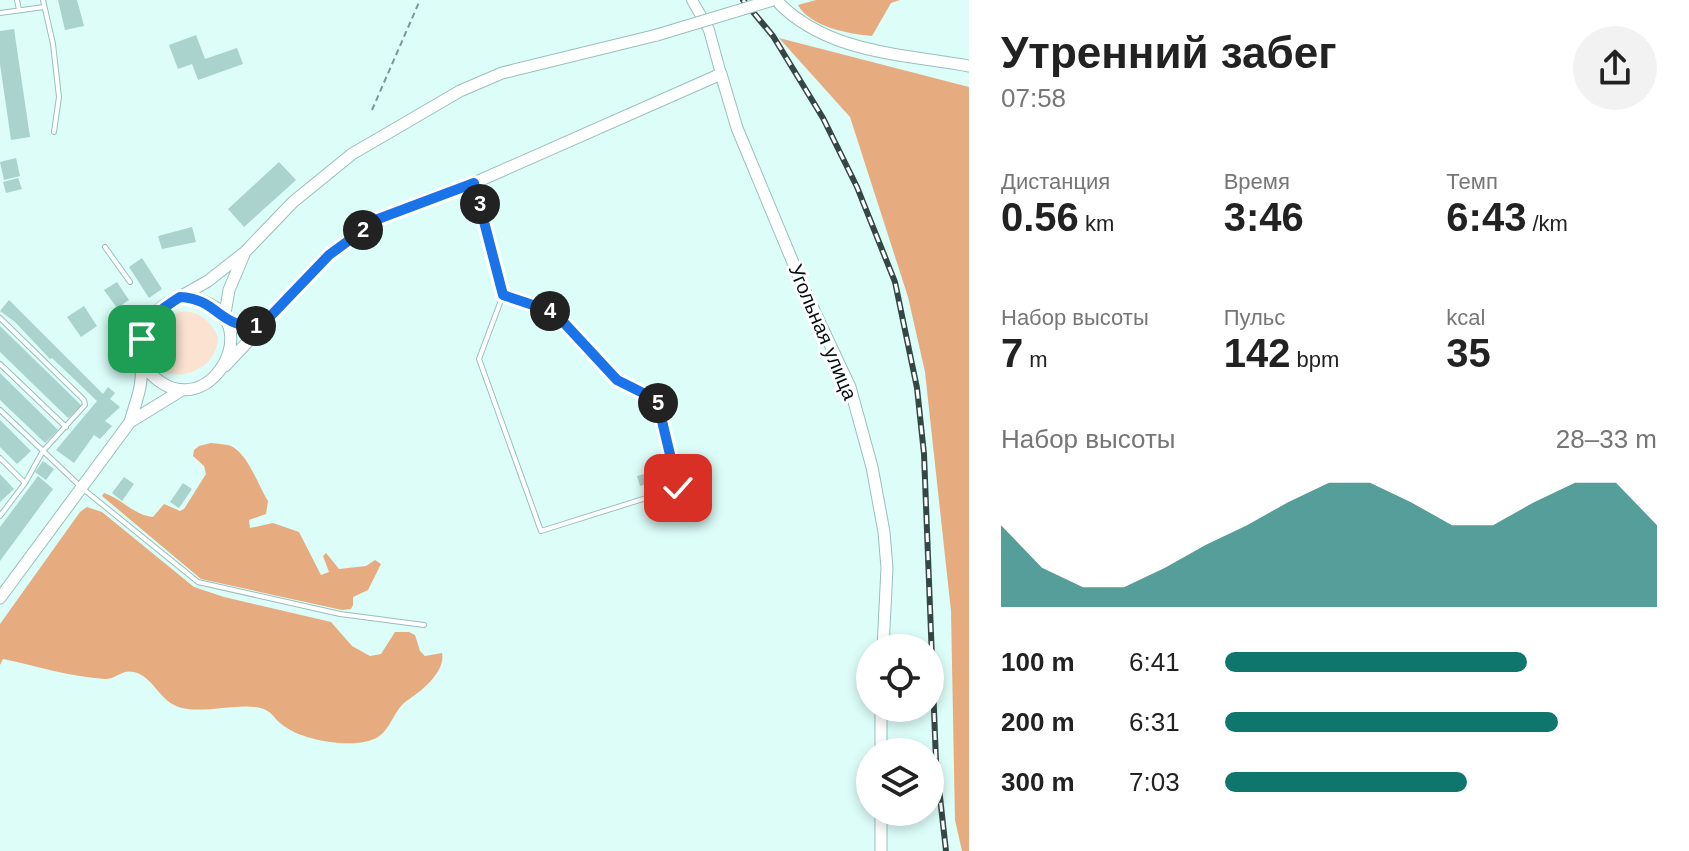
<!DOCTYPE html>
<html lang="ru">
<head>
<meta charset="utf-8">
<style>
	body { margin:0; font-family:Helvetica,sans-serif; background:#f2f2f2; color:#222; height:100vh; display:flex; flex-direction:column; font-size:30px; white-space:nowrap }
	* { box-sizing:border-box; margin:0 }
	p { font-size:26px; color:#767676 }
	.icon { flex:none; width:44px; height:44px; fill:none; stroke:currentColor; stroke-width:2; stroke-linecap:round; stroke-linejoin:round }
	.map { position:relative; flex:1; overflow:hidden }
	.details { display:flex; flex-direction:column; background:#fff; width:720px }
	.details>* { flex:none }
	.fabs { position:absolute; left:856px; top:634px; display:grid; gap:16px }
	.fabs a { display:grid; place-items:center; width:88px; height:88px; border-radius:50%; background:#fff; box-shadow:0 4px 12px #0003; font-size:40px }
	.pin { position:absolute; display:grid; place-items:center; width:68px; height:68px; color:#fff; margin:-34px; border-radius:16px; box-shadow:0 4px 12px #0006 }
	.km { position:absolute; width:40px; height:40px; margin:-20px; border-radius:50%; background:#222; color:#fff; font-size:22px; line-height:40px; text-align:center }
	.round { display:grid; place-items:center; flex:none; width:84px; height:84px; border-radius:42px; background:#f2f2f2 }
	.head { display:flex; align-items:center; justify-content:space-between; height:136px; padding:0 32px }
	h1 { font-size:44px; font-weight:700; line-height:60px }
	.figures { display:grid; grid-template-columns:repeat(3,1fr); gap:12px; height:136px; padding:8px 32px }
	.figures div { display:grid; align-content:center }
	.figures b { font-size:40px; font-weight:700 }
	.figures small { font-size:22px; font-weight:400 }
	.figures p { font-size:22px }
	.chart { height:224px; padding:16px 32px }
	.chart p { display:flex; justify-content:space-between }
	.chart svg { width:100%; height:144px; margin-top:8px; fill:#0f766e; opacity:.7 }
	ul { padding:0 32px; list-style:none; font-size:26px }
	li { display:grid; grid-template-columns:128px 96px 1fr; align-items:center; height:60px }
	li i { height:20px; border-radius:10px; background:#0f766e }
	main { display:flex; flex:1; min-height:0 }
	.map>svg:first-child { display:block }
	.green { fill:#fbe2d1 }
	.forest { fill:#e7ab80 }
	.building { fill:#aad3cd }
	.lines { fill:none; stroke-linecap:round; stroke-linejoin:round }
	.service-casing { stroke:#98c0ba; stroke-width:6 }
	.tertiary-casing { stroke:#98c0ba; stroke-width:12 }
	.secondary-casing { stroke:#98c0ba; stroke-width:13 }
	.path { stroke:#809895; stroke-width:2; stroke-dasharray:6 4; stroke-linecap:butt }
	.service { stroke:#fff; stroke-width:4 }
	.tertiary { stroke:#fff; stroke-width:10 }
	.secondary { stroke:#fff; stroke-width:11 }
	.rail-casing { stroke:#354745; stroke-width:6 }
	.rail { stroke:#fff; stroke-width:3; stroke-dasharray:9; stroke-linecap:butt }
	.secondary-bridge-casing { stroke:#98c0ba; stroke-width:13; stroke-linecap:butt }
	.secondary-bridge { stroke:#fff; stroke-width:11 }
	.route-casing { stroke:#fff; stroke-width:16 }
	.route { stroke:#1a73e8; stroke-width:10 }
	.labels { text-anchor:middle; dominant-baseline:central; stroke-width:6; stroke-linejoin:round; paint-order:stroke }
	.street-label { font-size:20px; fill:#020f0e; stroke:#fff }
</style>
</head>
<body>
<main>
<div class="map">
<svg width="969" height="851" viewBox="0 0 969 851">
	<rect width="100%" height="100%" fill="#dcfdf8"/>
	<path class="green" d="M178,312C197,309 210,320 218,337C217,383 140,389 155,342C159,330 167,318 178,312Z"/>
	<path class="forest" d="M816,0H900L891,3L872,36C849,34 810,27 798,5Z
		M779,38L969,87V851H962L955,820L951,611L925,372L908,297L850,117Z
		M211,443C217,444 226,444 231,446C248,454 258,485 268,501L266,514L249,520L250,528L273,523L299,532L321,575L329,572L323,556L326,553L339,569L366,566L375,560L381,564L368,590L353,597V605L351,609L342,610L201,579L102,496L104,493C121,498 133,515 153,517L164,504L180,511L184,509L206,474L204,466L193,456L194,450L199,446Z
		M87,507L102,512L194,587L224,597L331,622L352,646L370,656L381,654L395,632H409L415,635L420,651L425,656L442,653C446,671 422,691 408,700C394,709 391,729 378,737C357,750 303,741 284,726C271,717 274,710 255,707C232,704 196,715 176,706C158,698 153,677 134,672C122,669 116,679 105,679C71,677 37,666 3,659L0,665V624L80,512Z"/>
	<path class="building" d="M58,0H77L84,26L65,30Z
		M14,29L30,137L11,140L0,64V31Z
		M196,35L205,59L237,48L243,64L198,80L192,64L178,69L169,45Z
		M16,158L20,176L4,180L0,162Z
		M279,162L296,180L244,227L228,209Z
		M18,178L22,189L6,193L3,182Z
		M192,227L196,242L162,249L158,236Z
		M142,258L162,289L149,298L129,267Z
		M117,282L129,300L117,308L104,290Z
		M9,300L103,394L108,387L115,393L110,399L120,407L105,421L112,426L100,439L94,435L74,463L56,450L97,401L52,358L50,359L15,322L0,311Z
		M84,306L97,326L81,337L67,317Z
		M0,326L82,406L68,418L0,352Z
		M0,373L58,430L45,443L0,400Z
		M0,420L31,451L17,464L0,447Z
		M43,461L54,469L46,480L35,472Z
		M651,472L654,482L640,486L637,476Z
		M0,474L14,489L0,502Z
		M38,476L53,489L0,561V527Z
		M124,477L134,484L122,501L112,493Z
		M183,483L192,489L179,508L170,502Z"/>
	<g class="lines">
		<g class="service-casing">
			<path id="service" d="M17,0L19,10
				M43,0L53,44L59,97L54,132
				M0,13L44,7
				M475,185L503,295L479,359L541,531L678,488L657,400L617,380L554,312L503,295
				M105,247L130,282
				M0,318L84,400L85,405L43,451L25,483L0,516
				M0,364L66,427
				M0,410L82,488L198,582L340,614L424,625
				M0,458L25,483"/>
		</g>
		<g class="tertiary-casing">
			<path id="tertiary" d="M692,0L709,30L721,74"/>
		</g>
		<g class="secondary-casing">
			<path id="secondary" d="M776,0C825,53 902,54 969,66
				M180,297L208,281L245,252L293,202L352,154L460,91L502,73L657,35
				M224,319L229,290L245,252
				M224,319L239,326L262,325
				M225,366L329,255L378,219L474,183L721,74L737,128L804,289L850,387L872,467L884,532L887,568L883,648
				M130,422C133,411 138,398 140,387C145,362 135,336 153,315C164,303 180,294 197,299C276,321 199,443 142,363
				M0,598L130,422L182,390
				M881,752V708
				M881,812V851"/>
		</g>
		<path class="path" d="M372,110L420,0"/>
		<use href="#service" class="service"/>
		<use href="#tertiary" class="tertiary"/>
		<use href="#secondary" class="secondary"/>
		<g class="rail-casing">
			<path id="rail" d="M743,0L773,36L823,118L857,187L895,282L917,388L924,454L936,761L946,851"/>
		</g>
		<use href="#rail" class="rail"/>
		<g class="secondary-bridge-casing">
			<path id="secondary-bridge" d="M657,35L773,0"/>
		</g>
		<use href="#secondary-bridge" class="secondary-bridge"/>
	</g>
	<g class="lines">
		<g class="route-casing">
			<path id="route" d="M142,339C149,317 161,309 180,297C220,299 219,331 262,325L329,255L378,219L474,183L503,295L554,312L617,380L657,400L678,488"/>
		</g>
		<use href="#route" class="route"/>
	</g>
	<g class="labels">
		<g class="street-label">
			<text transform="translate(823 332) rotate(67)">Угольная улица</text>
		</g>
	</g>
</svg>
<div class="fabs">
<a><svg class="icon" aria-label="locate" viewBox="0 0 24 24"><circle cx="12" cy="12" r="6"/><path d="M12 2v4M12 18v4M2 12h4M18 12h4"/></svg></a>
<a><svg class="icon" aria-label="layers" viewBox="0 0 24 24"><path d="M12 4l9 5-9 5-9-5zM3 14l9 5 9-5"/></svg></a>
</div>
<div class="pin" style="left:142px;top:339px;background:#1e9e55"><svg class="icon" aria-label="arrive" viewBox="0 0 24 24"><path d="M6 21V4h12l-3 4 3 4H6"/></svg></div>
<div class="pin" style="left:678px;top:488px;background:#d93025"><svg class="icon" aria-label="check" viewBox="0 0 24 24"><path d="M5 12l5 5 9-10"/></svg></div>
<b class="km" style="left:256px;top:326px">1</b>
<b class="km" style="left:363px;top:230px">2</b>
<b class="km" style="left:480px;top:204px">3</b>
<b class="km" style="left:550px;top:311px">4</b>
<b class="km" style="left:658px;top:403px">5</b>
</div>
<section class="details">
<div class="head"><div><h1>Утренний забег</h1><p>07:58</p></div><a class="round"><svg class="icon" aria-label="share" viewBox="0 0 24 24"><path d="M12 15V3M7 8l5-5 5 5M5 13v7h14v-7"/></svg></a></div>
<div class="figures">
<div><p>Дистанция</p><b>0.56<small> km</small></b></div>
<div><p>Время</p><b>3:46</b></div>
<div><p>Темп</p><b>6:43<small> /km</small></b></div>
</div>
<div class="figures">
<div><p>Набор высоты</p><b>7<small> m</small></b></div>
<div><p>Пульс</p><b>142<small> bpm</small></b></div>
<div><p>kcal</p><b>35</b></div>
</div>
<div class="chart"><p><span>Набор высоты</span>28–33 m</p>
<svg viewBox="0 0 160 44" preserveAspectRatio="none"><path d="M0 44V19L10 32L20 38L30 38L40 32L50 25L60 19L70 12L80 6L90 6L100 12L110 19L120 19L130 12L140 6L150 6L160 19V44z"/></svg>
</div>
<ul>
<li><b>100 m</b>6:41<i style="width:70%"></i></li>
<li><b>200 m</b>6:31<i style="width:77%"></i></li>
<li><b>300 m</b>7:03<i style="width:56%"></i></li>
</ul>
</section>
</main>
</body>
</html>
